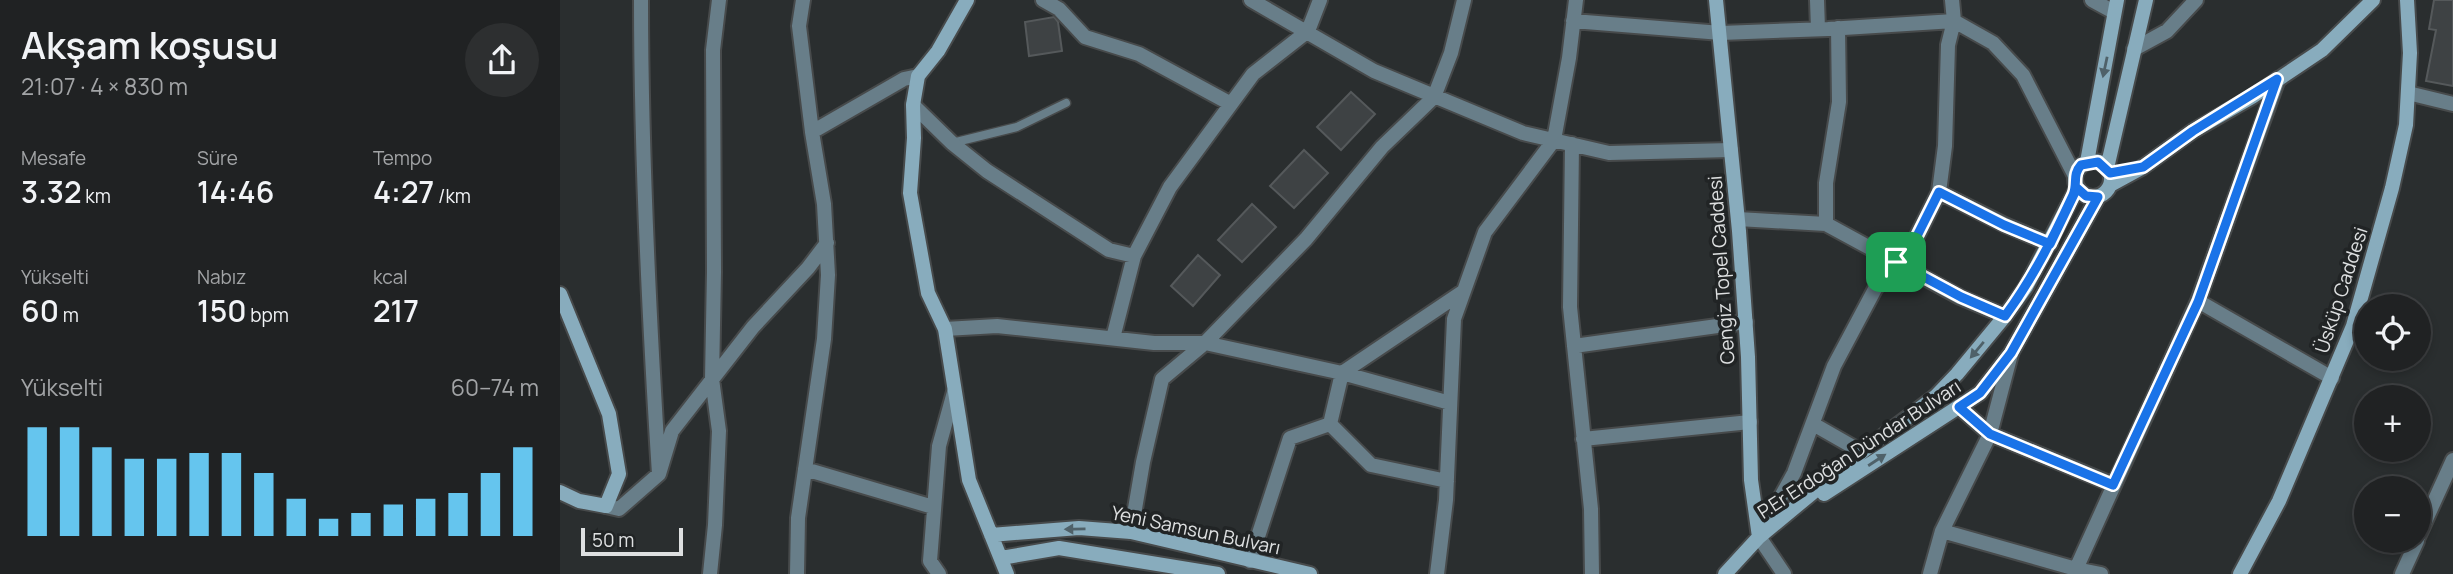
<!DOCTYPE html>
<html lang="tr">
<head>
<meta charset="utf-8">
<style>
	body { margin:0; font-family:Manrope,sans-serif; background:#2d2f30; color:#f1f3f6; height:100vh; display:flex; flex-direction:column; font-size:26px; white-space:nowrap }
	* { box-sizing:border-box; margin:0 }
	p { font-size:23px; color:#a2a4a6 }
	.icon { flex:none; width:38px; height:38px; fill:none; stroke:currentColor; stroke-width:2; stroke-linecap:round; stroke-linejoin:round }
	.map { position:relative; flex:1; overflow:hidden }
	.side { display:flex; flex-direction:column; background:#202223; width:560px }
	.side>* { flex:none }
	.fabs { position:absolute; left:1794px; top:294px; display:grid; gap:14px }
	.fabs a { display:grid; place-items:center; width:77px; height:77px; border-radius:50%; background:#202223; box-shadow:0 4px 10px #0003,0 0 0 2px #3d3f41; font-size:35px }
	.scale { position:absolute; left:21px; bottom:18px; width:102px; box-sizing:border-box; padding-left:7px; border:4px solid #dee0e1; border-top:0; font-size:19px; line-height:24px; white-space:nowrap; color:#dee0e1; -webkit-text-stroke:5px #212425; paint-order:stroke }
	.pin { position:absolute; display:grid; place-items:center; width:60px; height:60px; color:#fff; margin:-30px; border-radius:14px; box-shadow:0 4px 10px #0006 }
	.round { display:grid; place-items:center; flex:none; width:74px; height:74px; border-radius:37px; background:#2d2f30 }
	.summary { display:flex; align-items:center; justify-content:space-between; height:119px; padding:0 21px }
	h1 { font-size:38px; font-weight:600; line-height:52px }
	.stats { display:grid; grid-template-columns:repeat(3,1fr); gap:10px; height:119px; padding:7px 21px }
	.stats div { display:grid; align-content:center }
	.stats b { font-size:30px; font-weight:600 }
	.stats small { font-size:19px; font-weight:400 }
	.stats p { font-size:19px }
	.chart { height:196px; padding:14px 21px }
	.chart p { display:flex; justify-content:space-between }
	.chart svg { width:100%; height:126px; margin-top:7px; stroke:#65c5ee; stroke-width:6 }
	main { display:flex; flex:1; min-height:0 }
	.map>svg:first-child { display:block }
	.building { fill:#3e4244; stroke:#55595b; stroke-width:2 }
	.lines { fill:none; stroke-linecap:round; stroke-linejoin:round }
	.lane-casing { stroke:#474a4b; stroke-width:11 }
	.street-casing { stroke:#474a4b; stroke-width:18 }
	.secondary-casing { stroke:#474a4b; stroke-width:18 }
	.lane { stroke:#687e89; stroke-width:8 }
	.street { stroke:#687e89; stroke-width:14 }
	.secondary { stroke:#88acbd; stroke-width:14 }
	.oneway { fill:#4f6169 }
	.route-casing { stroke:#fff; stroke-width:14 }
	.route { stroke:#1a73e8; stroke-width:9 }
	.labels { text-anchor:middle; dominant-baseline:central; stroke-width:7; stroke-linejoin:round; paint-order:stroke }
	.street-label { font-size:19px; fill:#dee0e1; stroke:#212425 }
</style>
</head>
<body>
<main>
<section class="side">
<div class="summary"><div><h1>Akşam koşusu</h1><p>21:07 · 4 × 830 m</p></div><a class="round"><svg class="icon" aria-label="share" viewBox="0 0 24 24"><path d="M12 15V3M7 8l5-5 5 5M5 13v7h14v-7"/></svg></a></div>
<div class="stats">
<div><p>Mesafe</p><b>3.32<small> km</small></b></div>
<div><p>Süre</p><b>14:46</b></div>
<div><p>Tempo</p><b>4:27<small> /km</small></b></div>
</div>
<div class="stats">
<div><p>Yükselti</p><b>60<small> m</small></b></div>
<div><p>Nabız</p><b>150<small> bpm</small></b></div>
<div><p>kcal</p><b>217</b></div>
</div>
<div class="chart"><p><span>Yükselti</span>60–74 m</p>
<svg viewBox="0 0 160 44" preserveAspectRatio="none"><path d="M5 44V6M15 44V6M25 44V13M35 44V17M45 44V17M55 44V15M65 44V15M75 44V22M85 44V31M95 44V38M105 44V36M115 44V33M125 44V31M135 44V29M145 44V22M155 44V13"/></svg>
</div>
</section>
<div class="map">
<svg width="1893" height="574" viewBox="0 0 1893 574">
	<rect width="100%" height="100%" fill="#2a2e2f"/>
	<path class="building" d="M1874,0H1893V86L1866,81L1876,30L1869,29Z
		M494,17L498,22L502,51L469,56L465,22Z
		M791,92L815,114L781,150L757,127Z
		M744,150L768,173L734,208L710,186Z
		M692,204L716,227L682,262L658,240Z
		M638,255L660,275L633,306L611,286Z"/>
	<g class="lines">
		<g class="lane-casing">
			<path id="lane" d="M392,143L457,127L506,103"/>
		</g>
		<g class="street-casing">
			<path id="street" d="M81,0C81,158 89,317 99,474
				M243,0L239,26L252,132
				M483,0L499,9L525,37L579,54L671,104
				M691,0L814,71L963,133L1049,153L1171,150
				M1257,0L1258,29
				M1532,0L1554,12
				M1013,21L1161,33L1268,29L1394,21L1433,43L1463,75L1515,176
				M1574,49L1607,31L1636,0
				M1848,93L1893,104
				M353,105L392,143L427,171L549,250L574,256
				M1012,144L1010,307L1031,509L1032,574
				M1379,192L1445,225L1490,244
				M1178,219L1266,224L1400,297L1445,316
				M1266,224V183L1279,102L1278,28
				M1638,301L1772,378
				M385,329L437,326L594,343H645L782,373L890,403
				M553,338L574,256L610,187L693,74L748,31L760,0
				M1014,346L1186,322
				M1399,407L1430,434L1554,485L1516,569L1541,574
				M1253,424L1302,452
				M1023,439L1190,422
				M245,469L373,507
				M887,481L811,465L770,424L782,373L904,291
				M1554,485L1638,301L1718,79
				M46,506L59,509L99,474L112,431L193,327L248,268L267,243
				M1382,531L1516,569
				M571,532L583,462L602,379L645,343L746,239L822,147L874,97L891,53L904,0
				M1858,537L1893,460
				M690,561L730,438L770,424
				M150,574L155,525L159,431L152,379L154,272L153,50L159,0
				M237,574L238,518L264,339L268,275L264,204L252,132L344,79L358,76
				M379,574L370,561L379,446L394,392
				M877,574L886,500L894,319L925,232L994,140L1009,58L1016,0
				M1224,574L1199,537L1234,473L1274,366L1315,289L1357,236L1379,192L1385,146L1388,45L1394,21L1392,0
				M1370,574L1382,531L1430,434L1451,354
				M1842,574L1857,541"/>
		</g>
		<g class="secondary-casing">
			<path id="secondary" d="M407,0L378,51L358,76L353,105L354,138L350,193L368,293L385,329L409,480L447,574
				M1156,0L1179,231L1188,357L1191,480L1199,537
				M1515 179a18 18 0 1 1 36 0a18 18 0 1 1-36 0Z
				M1527,162L1557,0
				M1547,168L1586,0
				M1550,185L1583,167L1633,131L1692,97L1762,50L1813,0
				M0,294L49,414L59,474L46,506L19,501L0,492
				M1264,494L1420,393L1451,353L1538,197
				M431,535L519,528L571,532L750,574
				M441,558L499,548L658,574
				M1165,574L1199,537L1302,452L1376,396L1397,374L1445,316L1466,287L1517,188
				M1680,574L1719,501L1793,326L1832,188L1846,125L1850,53L1847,0"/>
		</g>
		<use href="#lane" class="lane"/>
		<use href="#street" class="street"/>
		<use href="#secondary" class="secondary"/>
	</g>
	<defs><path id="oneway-solid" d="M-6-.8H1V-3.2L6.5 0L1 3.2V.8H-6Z" transform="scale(1.75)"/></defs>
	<g class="oneway">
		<use href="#oneway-solid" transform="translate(1545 67) rotate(102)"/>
		<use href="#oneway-solid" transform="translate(1417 350) rotate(130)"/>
		<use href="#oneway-solid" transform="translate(1317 460) rotate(-33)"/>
		<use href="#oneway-solid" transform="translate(515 529) rotate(179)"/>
	</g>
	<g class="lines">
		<g class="route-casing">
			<path id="route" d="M1336,262L1357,236L1379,192L1444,225L1490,244L1517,188L1526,196L1538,197L1451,353L1420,393L1399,407L1430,434L1553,485L1638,302L1717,79L1633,131L1583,167L1550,173L1538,162L1521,165C1512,175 1518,184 1513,195C1493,238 1473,278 1445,316L1401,297L1336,262"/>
		</g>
		<use href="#route" class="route"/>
	</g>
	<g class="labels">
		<g class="street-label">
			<text transform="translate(1161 270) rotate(-94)">Cengiz Topel Caddesi</text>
			<text transform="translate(1781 290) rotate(-72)">Üsküp Caddesi</text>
			<text transform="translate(1299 449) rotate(-33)">P.Er Erdoğan Dündar Bulvarı</text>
			<text transform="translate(636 530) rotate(12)">Yeni Samsun Bulvarı</text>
		</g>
	</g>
</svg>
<div class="fabs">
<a><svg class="icon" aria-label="locate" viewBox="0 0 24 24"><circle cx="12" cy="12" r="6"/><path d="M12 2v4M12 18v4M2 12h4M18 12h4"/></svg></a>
<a>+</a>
<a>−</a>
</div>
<div class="scale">50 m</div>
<div class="pin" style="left:1336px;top:262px;background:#1e9e55"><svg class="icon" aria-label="arrive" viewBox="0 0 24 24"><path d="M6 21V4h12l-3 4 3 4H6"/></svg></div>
</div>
</main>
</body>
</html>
